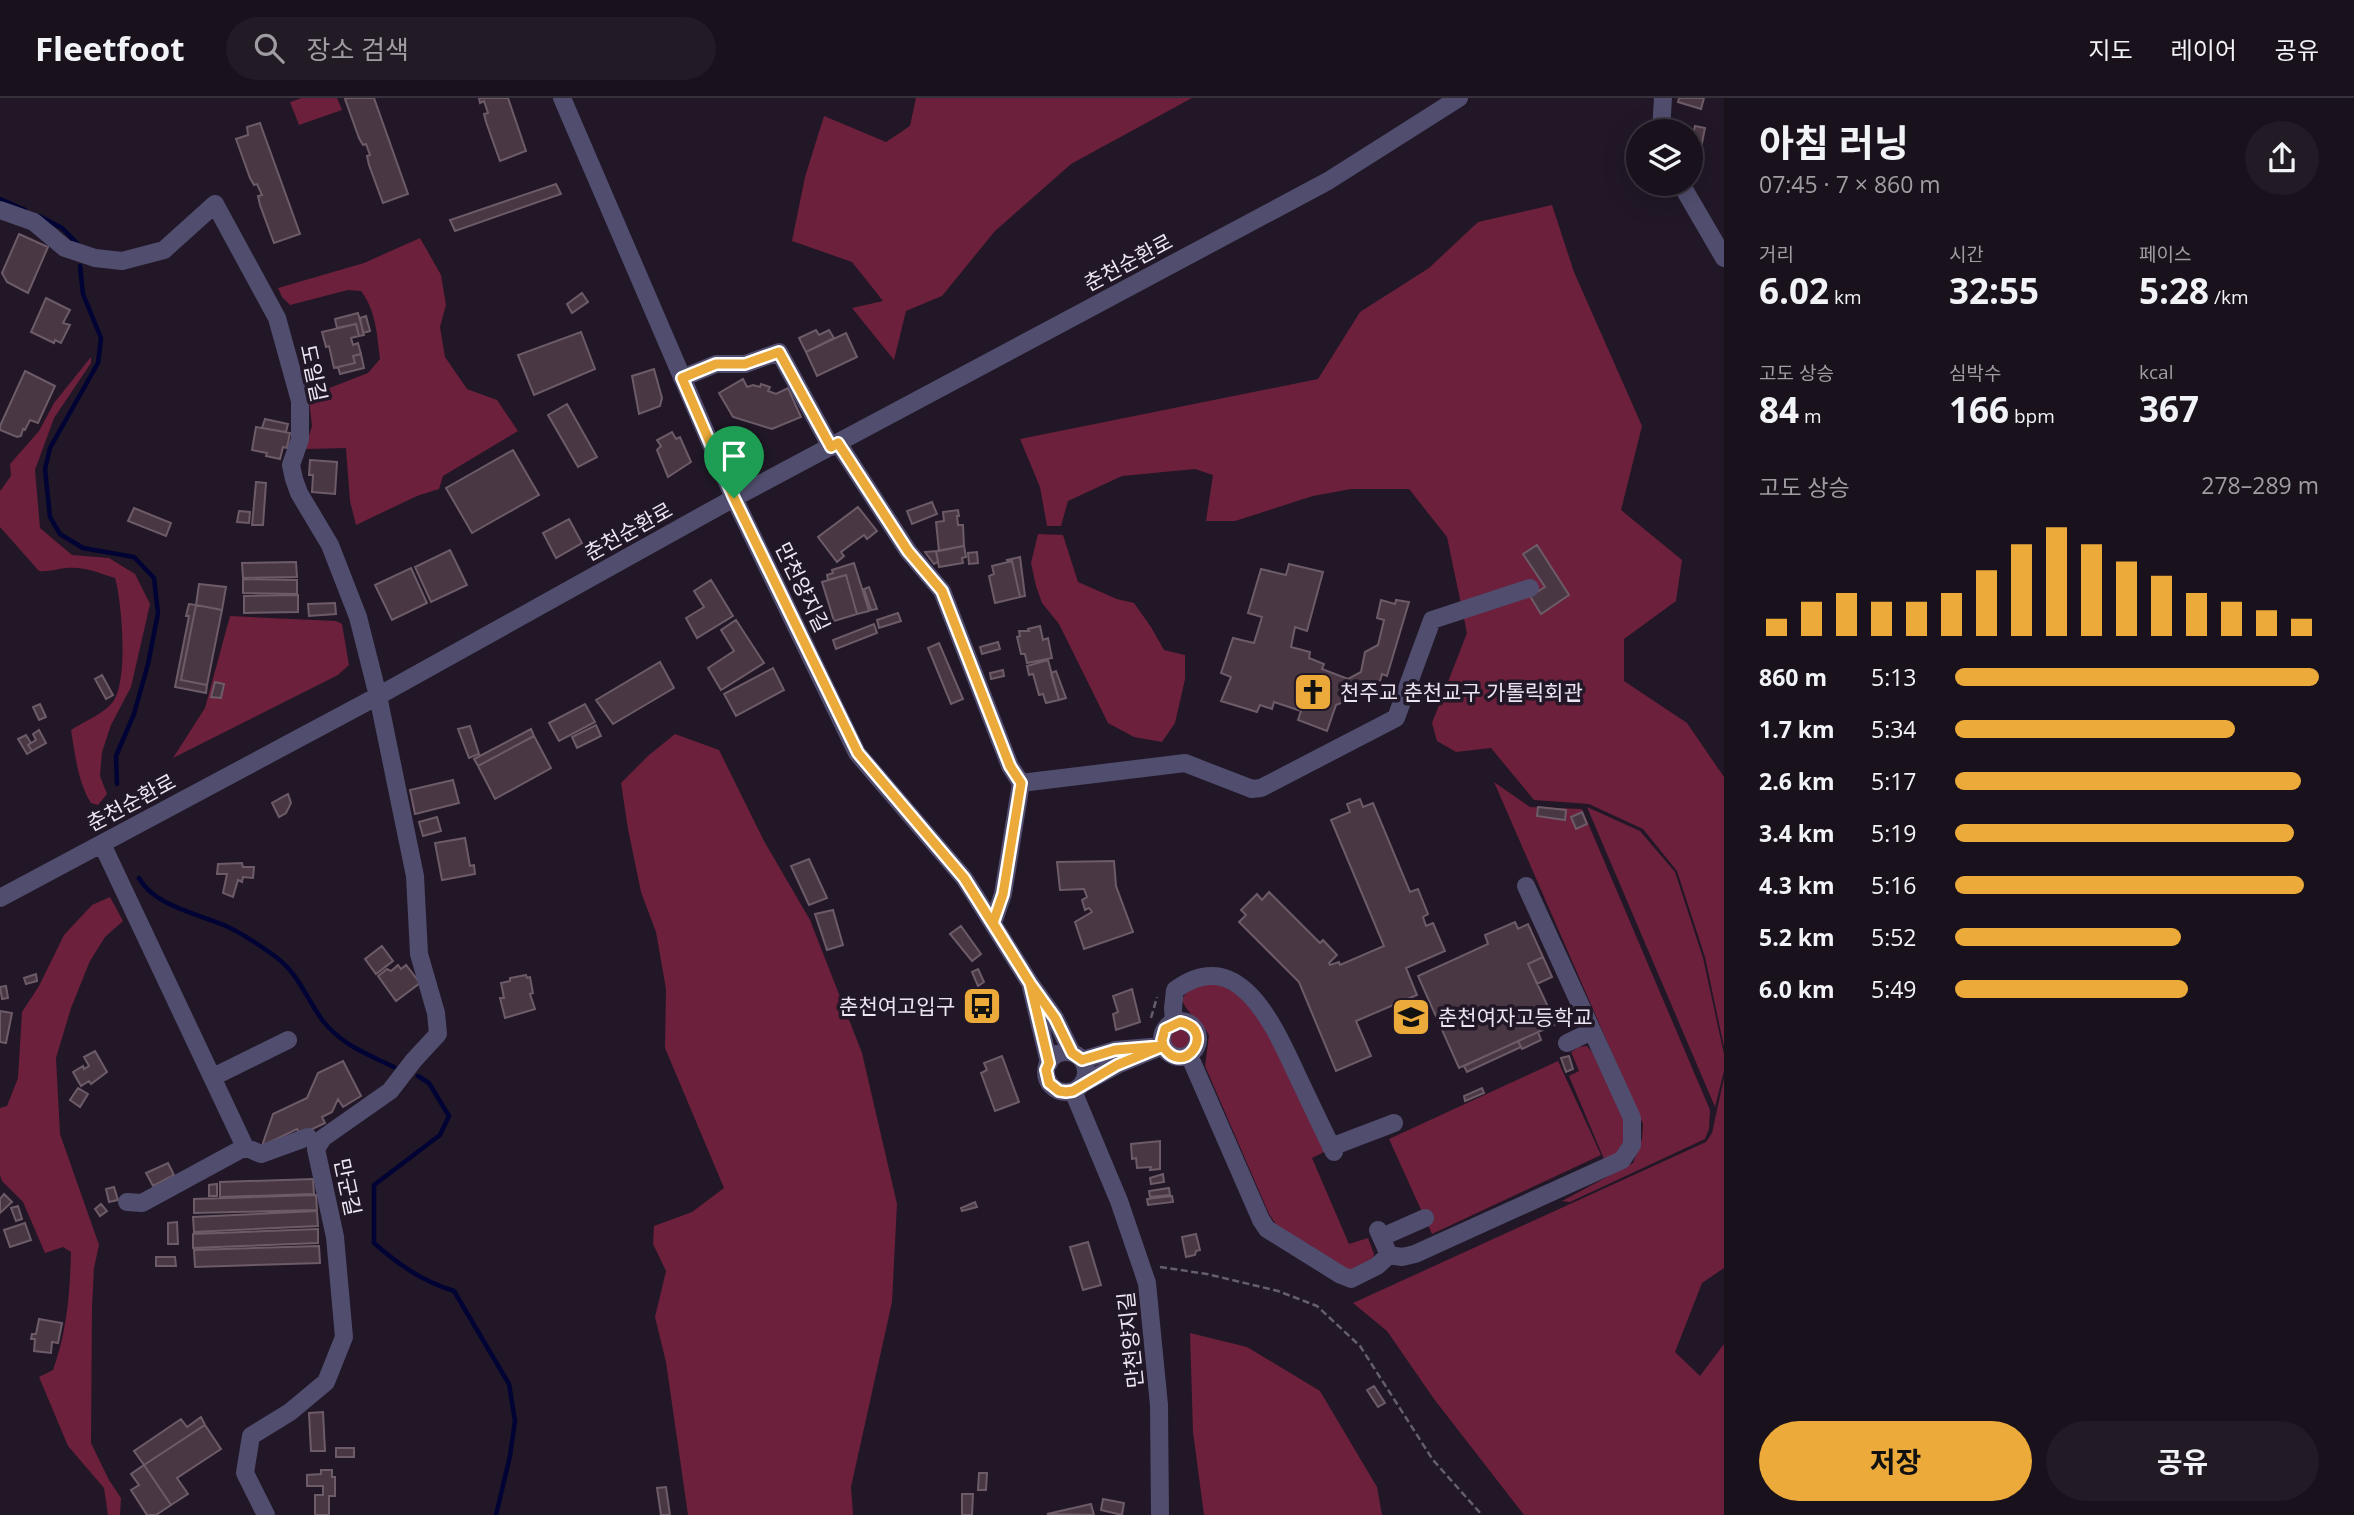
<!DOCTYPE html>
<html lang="ko">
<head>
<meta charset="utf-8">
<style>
	body { margin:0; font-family:"Open Sans","Noto Sans KR",sans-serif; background:#221a25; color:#f1f3f6; height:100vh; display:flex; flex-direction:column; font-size:26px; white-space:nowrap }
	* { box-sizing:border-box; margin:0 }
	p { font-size:23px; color:#9f9da3 }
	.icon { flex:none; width:38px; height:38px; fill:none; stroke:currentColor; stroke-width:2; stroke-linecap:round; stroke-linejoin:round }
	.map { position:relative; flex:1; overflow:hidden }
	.side { display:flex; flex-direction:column; background:#19111c; width:630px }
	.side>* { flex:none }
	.fabs { position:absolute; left:1626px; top:21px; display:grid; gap:14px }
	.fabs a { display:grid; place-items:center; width:77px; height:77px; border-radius:50%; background:#19111c; box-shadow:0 7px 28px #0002,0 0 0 2px #37313b; font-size:35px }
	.pin { position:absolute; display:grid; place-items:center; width:60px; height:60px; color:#fff; margin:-72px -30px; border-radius:50% 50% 50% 0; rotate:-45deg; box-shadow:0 0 7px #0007 }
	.pin .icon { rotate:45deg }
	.round { display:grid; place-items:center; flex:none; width:74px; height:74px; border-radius:37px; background:#221a25 }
	.summary { display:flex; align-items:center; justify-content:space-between; height:119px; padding:0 35px }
	h1 { font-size:38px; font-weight:700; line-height:52px }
	.figures { display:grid; grid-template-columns:repeat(3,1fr); gap:10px; height:119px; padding:7px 35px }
	.figures div { display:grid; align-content:center }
	.figures b { font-size:35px; font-weight:700 }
	.figures small { font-size:19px; font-weight:400 }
	.figures p { font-size:19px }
	.chart { height:196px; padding:14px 35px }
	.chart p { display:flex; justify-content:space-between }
	.chart svg { width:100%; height:126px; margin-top:7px; stroke:#ebaa39; stroke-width:6 }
	.primary-button { display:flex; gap:14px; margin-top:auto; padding:14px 35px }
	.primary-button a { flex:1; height:80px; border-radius:42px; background:#ebaa39; color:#111; font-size:28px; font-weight:700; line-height:80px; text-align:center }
	.primary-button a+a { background:#221a25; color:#f1f3f6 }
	ul { padding:0 35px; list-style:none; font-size:23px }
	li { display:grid; grid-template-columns:112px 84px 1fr; align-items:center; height:52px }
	li i { height:18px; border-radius:9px; background:#ebaa39 }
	header { display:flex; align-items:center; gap:42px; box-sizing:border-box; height:98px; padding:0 35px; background:#19111c; border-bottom:2px solid #37313b }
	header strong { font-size:33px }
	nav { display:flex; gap:38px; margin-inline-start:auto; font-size:24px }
	.search { width:490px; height:63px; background:#221a25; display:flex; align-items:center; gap:18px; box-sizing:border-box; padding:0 24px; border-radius:38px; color:#9f9da3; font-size:26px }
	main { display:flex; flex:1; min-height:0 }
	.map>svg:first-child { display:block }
	.green { fill:#6c203b }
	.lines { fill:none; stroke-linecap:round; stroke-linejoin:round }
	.stream { stroke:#000333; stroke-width:4.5 }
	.building { fill:#493844; stroke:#6d5b68; stroke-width:2 }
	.path { stroke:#665e6b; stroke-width:2.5; stroke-dasharray:7 3.5; stroke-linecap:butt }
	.minor { stroke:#504d6e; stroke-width:18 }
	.route-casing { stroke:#fff; stroke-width:14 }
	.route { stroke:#ebaa39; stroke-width:9 }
	.labels { text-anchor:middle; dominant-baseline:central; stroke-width:7; stroke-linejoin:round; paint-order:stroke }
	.street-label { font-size:21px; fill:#ece6f0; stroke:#211726 }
	.poi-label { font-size:21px; fill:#ece6f0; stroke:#211726; text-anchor:start }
</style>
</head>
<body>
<header>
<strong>Fleetfoot</strong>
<div class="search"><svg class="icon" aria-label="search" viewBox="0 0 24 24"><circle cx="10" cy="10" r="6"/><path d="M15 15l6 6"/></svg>장소 검색</div>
<nav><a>지도</a><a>레이어</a><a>공유</a></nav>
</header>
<main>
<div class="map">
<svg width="1724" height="1417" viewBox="0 0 1724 1417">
	<rect width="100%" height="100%" fill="#211726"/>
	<path class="green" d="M302,0H337L342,12L299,27L290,4Z
		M916,0H1192L1071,66L995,133L942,198L906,213L894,262L852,210L883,203L852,164L792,143L805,79L824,18L886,44L910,28Z
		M1552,107L1574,174L1642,328L1621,412L1682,462L1676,503L1624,541V583L1687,625L1724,679V949L1705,859L1677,773L1643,731L1589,706L1534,702L1491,650L1456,654L1437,643L1432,625L1467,535L1447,439L1409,391H1351L1313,398L1235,423H1206L1213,377L1195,371L1122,378L1068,403L1061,428H1047L1040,389L1020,341L1318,281L1360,214L1429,170L1478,124Z
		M420,140L441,177L446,207L440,229L445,259L467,291L497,302L518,333L443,378L439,391L417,398L356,427L350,403L346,350L305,351L312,328L309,302L319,294L368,275L380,261C377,236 376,213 361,193L348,192L290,207L282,199L278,190L364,165Z
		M91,259V265L54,320L35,372L40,430L72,457L109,460L135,476L150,506L131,589L111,627L102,654L100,678L107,696L98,707L91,705C78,685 75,656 71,632C83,624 103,616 112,605C129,585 122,504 115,480C100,475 83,468 66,470C56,471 49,474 39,473L0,429V393L11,378L10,366L39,333L54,305Z
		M1038,436L1063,437L1078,484L1117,501L1134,505L1151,529L1164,552L1185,557V581L1175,625L1162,644L1134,639L1108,625L1059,526L1042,505L1036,488L1031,465Z
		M230,518L336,523L342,526L349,567L338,577L173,660L205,610Z
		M675,636L719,652L764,743L810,822L862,955L897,1106L892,1204L851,1389L853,1417H688L666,1264L655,1219L666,1173L653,1146L654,1128L692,1114L724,1090L665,950L666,891L656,834L641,794L628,731L621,685L649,657Z
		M1494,684L1530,709L1582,711L1710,1012L1709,1031L1705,1041L1570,1104L1562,1103L1633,1065L1642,1041L1643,1026Z
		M1587,709L1640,733L1675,774L1703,860L1724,956V973L1715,1009Z
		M110,799L123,823L105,839L90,863L71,910L56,960L60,1036L99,1147L94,1170L92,1210L91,1345L109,1382L121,1400L120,1417H108L104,1390L68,1348L39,1279L53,1272C67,1233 70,1195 71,1154L63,1149L45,1155L23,1104L2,1083L0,1077V1010L7,1008L18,980L22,914L39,888L64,837L92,807Z
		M1206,884L1222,888L1238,896L1264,923L1326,1053L1312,1060L1349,1146L1368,1140L1374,1156L1373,1160L1351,1174L1277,1128L1269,1116L1205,968L1209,937C1201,923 1187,916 1182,902L1186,895Z
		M1169 941a11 11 0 1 1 22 0a11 11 0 1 1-22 0Z
		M1587,948L1592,954L1624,1021L1626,1044L1617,1055L1604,1061L1569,978L1579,973L1571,954L1579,949Z
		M1558,963L1601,1057L1432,1136L1389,1041Z
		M1724,980V1170L1702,1185L1675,1254L1700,1278L1724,1246V1417H1524L1434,1301L1387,1233L1353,1205L1706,1044L1712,1035Z
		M1190,1235L1247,1249L1320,1293L1377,1389L1382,1417H1204L1193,1334Z"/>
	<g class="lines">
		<path class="stream" d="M0,101L25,112
			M39,118L62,130L78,146
			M80,168L83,196L101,240L98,265L50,350L45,371L50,419L60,436L83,450L134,459L154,480L158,515L148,566L134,616L116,658L117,686
			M139,780C154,808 199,816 226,828C243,836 261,848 276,859C299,876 307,902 323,923C342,947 367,956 394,969
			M418,978L429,985L449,1018L440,1037L374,1087V1145C399,1167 422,1183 454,1193L509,1286L515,1323L510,1358L496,1417"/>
	</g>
	<path class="building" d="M348,0H374L408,96L383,105L369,67L367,58L370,57L366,46L363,47L359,40L345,1Z
		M479,0H508L526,53L500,63L486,24L484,16L488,15L484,3L480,5Z
		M1679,0H1704L1701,11L1678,4Z
		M260,25L300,136L274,145L260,107L258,98L262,97L257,86L254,87L250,80L236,41L248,37L247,29Z
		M1695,28L1705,30L1697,70L1690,69V50Z
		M556,86L561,96L455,133L450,122Z
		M19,136L48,149L28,195L7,184L2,175Z
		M582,195L588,204L572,215L567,206Z
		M46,200L70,212L63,225L70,227L61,245L55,242L54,245L31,234Z
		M358,215L364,237L359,238L356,226L337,230L335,221Z
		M366,218L370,233L363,235L360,220Z
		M356,226L359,238L351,240L353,247L358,245L361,256L353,258L355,265L334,270L329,248L326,249L322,234Z
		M816,232L819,237L829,232L834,240L806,254L799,240Z
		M581,234L595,271L534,297L518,257Z
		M846,235L857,259L817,278L806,254Z
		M361,256L364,270L340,276L338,269L355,265L353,258Z
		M654,271L662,300L660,308L639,316L632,278Z
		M25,273L55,288L38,325L30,322L25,332L23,331L21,338L17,339L0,332V328Z
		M743,281L747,289L753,287L760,289L761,286L770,289L768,293L776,296L788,290L801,319L772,331L733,319L719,295Z
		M567,306L597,359L578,369L548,317Z
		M265,321L288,326L286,334L262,330Z
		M256,329L290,335L287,350L283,349L280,361L266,358L267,355L252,352Z
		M672,334L676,341L680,339L691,364L668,379L657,352L661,348L657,342Z
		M513,352L539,397L472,435L446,390Z
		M310,362L337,364L335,396L312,394L313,377H309Z
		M256,384L266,385L263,427H252Z
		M932,404L937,416L912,426L907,413Z
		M858,409L877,433L867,441L864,437L841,454L844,458L837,464L818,439Z
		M134,410L171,425L166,438L128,423Z
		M958,412L959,418H957L958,427H963L964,448L939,453L936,424L944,423L943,414Z
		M239,413L250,414L249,425L237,424Z
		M569,421L582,445L556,460L543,435Z
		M1537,447L1569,497L1541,516L1530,498L1545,489L1523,456Z
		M964,448L966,459L962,460L963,465L939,469L936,453Z
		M450,452L467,487L431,504L415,469Z
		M936,453L938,464L934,466L925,454Z
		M977,454L978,465L969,466L968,455Z
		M1020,459L1025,498L1020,499L1012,463L1008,464L1007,462Z
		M1012,463L1020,499L995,505L989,478L994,476L992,468Z
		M296,464L297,479L243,480L242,465Z
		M854,465L869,513L857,516L846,477L828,482L827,477L833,475L832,472Z
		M1289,466L1323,474L1307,533L1295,529L1291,549L1310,554L1309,560L1324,566L1322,571L1348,581L1361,574L1365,554L1378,547L1384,522L1377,520L1381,502L1395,506L1396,502L1409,504L1387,578L1382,576L1378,590L1336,607L1327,633L1298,622L1301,613L1274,604L1272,611L1260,607L1257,614L1221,603L1231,579L1221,575L1233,540L1254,545L1262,519L1248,515L1261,471L1286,477Z
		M411,470L427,505L392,522L375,487Z
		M846,477L857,516L834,523L822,484Z
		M243,481L297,482V496L243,495Z
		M711,482L733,518L697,540L686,520L704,509L694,493Z
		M199,486L226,489L222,512L196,507Z
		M869,489L877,511L871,512L864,491Z
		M298,497V514L244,515V498Z
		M335,505L336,516L309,518L308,506Z
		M189,506L196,507L181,582L207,587L206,595L175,589L189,518H186Z
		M196,507L222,512L207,587L181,582Z
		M898,515L901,523L879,530L877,522Z
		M736,522L764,565L721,592L708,570L734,553L721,532Z
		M874,526L877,535L836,551L833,542Z
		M1040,528L1043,542L1048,540L1052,560L1027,565L1025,556H1021L1017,539L1020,538L1019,533H1029L1028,531Z
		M998,544L1000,551L982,556L980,549Z
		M939,545L963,601L951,606L928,550Z
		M1048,562L1059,602L1046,605L1043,596L1039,597L1033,576L1029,577L1027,568Z
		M660,564L674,590L613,626L596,602Z
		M773,570L784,592L736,618L724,596Z
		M1003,572L1004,578L991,581L990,575Z
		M1056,573L1066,600L1059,602L1051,575Z
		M102,577L113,597L106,601L95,581Z
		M215,584L224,586L221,600L211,599Z
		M40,606L46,619L39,622L33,609Z
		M585,606L595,624L559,643L549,625Z
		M596,627L601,638L577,650L572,639Z
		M470,628L479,656L469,660L458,631Z
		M531,631L534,638L478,668L474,661Z
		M39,632L46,645L32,653L28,647L36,642L33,636Z
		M26,637L31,645L28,647L32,653L27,656L18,641Z
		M534,638L551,670L495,701L478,668Z
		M453,682L459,705L415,716L410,692Z
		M288,696L291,705L286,715L279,719L272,705Z
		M1360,701L1363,709L1373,705L1410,794L1418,791L1428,816L1423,819L1426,828L1433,825L1445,853L1406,870L1417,897L1356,923L1371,958L1336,973L1299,884L1239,824L1246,817L1241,812L1257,796L1262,802L1269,794L1320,845L1323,842L1337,857L1329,865L1330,867L1339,864L1340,867L1384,848L1331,722L1350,714L1347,706Z
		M1538,709L1566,712L1565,722L1537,718Z
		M1582,714L1587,726L1576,731L1571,719Z
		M437,719L441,733L423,738L419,724Z
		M465,740L470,768L474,767L475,776L442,782L435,745Z
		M809,761L827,800L809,807L791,768Z
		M1114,763L1116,788L1133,834L1084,851L1075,824L1092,814L1089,810L1085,812L1082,802L1087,799L1084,791L1060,792L1057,764Z
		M242,765L243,769H254L253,780L243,779L242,784L238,782L233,799L223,795L227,776H217L218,766Z
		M833,812L843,847L827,852L815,816Z
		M1515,824L1518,831L1528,826L1543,859L1528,866L1556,926L1459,970L1418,878L1488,846L1485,837Z
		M961,828L981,856L972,863L950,836Z
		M382,848L393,863L376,876L365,861Z
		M1543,859L1552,879L1537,886L1528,866Z
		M398,867L401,871L406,867L420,885L396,903L378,878L387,871L391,873Z
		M978,871L984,884L978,888L972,874Z
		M36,876L37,883L26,886L24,880Z
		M526,877L527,880L530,879L533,895L530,896L535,911L505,920L500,900H504L501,885L510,883V880Z
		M6,888L8,900L2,901L0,889Z
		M1132,891L1140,924L1116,932L1113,916L1118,914L1113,898Z
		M0,913L12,915L6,945L0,944Z
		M1538,934L1541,942L1522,951L1518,943Z
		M1518,943L1521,949L1467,974L1464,968Z
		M95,953L107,974L91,986L89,983L81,988L73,974L83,968L84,971L89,968L84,959Z
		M1002,958L1019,1004L995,1013L981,975L987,972L984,965Z
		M1569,958L1573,971L1566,974L1561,960Z
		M343,963L361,998L343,1009L338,1001L332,1014L322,1019L325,1025L300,1037L297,1031L262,1048L273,1016L307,1000L318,975Z
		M78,990L88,996L80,1009L70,1002Z
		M1482,990L1484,995L1465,1003L1464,998Z
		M1160,1043V1071L1150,1072L1151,1069L1137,1070L1136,1060L1132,1061L1131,1046Z
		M168,1065L174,1077L153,1088L146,1075Z
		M1163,1076L1164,1084L1151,1086L1150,1080Z
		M313,1081L314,1096L220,1099V1084Z
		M217,1086V1098H209V1087Z
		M114,1089L118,1102L109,1104L106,1091Z
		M1169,1090L1170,1097L1150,1099L1149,1093Z
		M4,1096L12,1104L0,1115V1101Z
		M316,1097L317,1112L194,1115V1101Z
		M1172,1098L1173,1104L1148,1107L1147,1101Z
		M975,1104L977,1109L962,1113L961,1110Z
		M101,1106L107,1113L100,1118L95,1111Z
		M18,1108L22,1121L16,1123L11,1110Z
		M317,1113L318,1128L194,1134L193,1119Z
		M177,1124L178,1146H168V1125Z
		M25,1125L31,1142L10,1149L4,1132Z
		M318,1131V1145L193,1150V1136Z
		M1196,1136L1200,1152L1196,1153L1195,1157L1186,1159L1182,1139Z
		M1088,1144L1101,1187L1083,1192L1070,1149Z
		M319,1148L320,1165L195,1169L194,1152Z
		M156,1159H175L176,1168H156Z
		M39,1221L62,1225L58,1245L52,1244L51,1255L34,1253L35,1241H31L32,1236H36Z
		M1127,1241L1135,1243L1132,1258L1124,1257Z
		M1374,1288L1385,1305L1378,1309L1367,1292Z
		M323,1314L325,1353H311L309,1315Z
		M201,1319L205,1327L144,1367L134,1353L181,1321L187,1329Z
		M205,1327L221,1351L177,1380L188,1396L171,1407L144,1367Z
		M336,1350H354V1359H336Z
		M144,1367L171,1407L156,1417H147L131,1392L139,1387L131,1376Z
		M321,1372H332V1379H335V1398H329V1417H315V1397H323V1388H307V1377L321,1376Z
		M979,1375H987L986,1392H978Z
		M666,1389L670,1417H661L657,1390Z
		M962,1396H973L972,1417H962Z
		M1103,1401L1124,1405L1122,1417L1101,1412Z
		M1091,1406L1094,1417L1047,1416Z"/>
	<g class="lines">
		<path class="path" d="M1151,920L1157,899
			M1160,1169L1207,1176L1278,1193L1317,1208L1360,1248L1433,1362L1482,1417"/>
		<path class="minor" d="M562,0L734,400L857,655L964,780L1030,885
			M1661,33L1663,0
			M1681,86L1724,160
			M0,112L34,124L65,150L95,160L122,163L164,152L215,106L277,220L300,303V341L291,367L294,381L299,395L330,447L358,519L378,598L415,778L419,856L436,915L438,936L414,962L390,993L323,1040L316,1051L335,1139L344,1239L326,1284L290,1314L251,1338L245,1375L266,1417
			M682,280L716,266H745L779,254L831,349
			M838,345L908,453L942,493L1010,668L1021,685L1003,796L993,825
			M1021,685L1185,665L1252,691L1261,690L1396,620L1432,522L1530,490
			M102,746L245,1049
			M0,800L378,598L734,400L1328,83L1459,0
			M1162 941a18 18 0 1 1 36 0a18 18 0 1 1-36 0Z
			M1174,925L1173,910L1175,892C1239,844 1275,930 1297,977C1309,1002 1321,1028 1334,1054
			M1567,945L1592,933
			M1046 974a20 20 0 1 1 40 0a20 20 0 1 1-40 0Z
			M1189,957L1261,1122L1267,1131L1341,1177L1351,1181L1377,1168L1389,1157L1378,1132
			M1082,962L1115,952L1163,948L1117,967L1082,986
			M1049,965L1030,885L1055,920L1072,955
			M213,979L288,942
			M1073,993L1119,1103L1147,1185L1159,1307L1160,1417
			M1331,1049L1394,1025
			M127,1104L142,1105L245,1049L261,1056L308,1039
			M1382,1139L1425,1120
			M1389,1157L1402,1159L1415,1156L1622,1062L1632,1047V1020L1526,788"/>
	</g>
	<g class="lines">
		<g class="route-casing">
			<path id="route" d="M734,400L858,655L964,780L1030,885L1049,965L1046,972L1049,985L1059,993L1066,994L1073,993L1117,967L1163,948C1184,982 1218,931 1180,924L1165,931L1162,942L1163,948L1115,952L1082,962L1072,955L1055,920L1030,885L993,825L1003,796L1021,685L1010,668L942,493L908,453L838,345L831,349L779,254L745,266H716L682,280L734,400"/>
		</g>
		<use href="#route" class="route"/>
	</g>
	<defs>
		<g id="church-square" transform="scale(2.0125)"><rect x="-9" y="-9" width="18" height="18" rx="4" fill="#ebaa39" stroke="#211726"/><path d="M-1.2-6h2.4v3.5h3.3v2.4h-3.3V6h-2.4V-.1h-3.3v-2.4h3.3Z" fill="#111"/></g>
		<g id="bus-square" transform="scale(2.0125)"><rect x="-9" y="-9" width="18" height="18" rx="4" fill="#ebaa39" stroke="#211726"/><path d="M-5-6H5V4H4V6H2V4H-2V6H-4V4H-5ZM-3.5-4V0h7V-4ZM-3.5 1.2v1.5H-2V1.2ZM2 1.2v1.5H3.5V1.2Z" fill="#111"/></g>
		<g id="school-square" transform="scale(2.0125)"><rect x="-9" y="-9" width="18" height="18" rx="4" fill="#ebaa39" stroke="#211726"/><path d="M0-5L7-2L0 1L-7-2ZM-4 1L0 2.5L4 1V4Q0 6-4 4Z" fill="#111"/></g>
	</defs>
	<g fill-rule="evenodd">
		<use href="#church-square" x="1313" y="594"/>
		<use href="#bus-square" x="982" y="908"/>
		<use href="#school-square" x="1411" y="919"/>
	</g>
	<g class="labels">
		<g class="street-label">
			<text transform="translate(1128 164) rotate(-28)">춘천순환로</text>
			<text transform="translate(314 275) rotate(78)">도일길</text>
			<text transform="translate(628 433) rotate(-29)">춘천순환로</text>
			<text transform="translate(803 489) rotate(64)">만천양지길</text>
			<text transform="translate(131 704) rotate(-28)">춘천순환로</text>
			<text transform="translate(348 1089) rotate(78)">만군길</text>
			<text transform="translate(1130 1242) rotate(-96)">만천양지길</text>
		</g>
		<g class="poi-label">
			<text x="1340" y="594">천주교 춘천교구 가톨릭회관</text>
			<text x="955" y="908" text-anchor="end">춘천여고입구</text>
			<text x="1438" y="919">춘천여자고등학교</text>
		</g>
	</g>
</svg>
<div class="fabs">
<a><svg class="icon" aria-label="layers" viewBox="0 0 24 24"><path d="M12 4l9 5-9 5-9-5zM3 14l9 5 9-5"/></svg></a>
</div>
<div class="pin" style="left:734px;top:400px;background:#1e9e55"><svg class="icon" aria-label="arrive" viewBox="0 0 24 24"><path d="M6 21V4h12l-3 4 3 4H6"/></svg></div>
</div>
<section class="side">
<div class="summary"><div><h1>아침 러닝</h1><p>07:45 · 7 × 860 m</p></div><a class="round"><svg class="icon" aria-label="share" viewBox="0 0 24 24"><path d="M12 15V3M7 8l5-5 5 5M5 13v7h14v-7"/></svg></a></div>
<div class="figures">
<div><p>거리</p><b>6.02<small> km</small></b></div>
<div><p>시간</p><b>32:55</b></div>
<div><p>페이스</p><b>5:28<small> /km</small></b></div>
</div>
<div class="figures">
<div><p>고도 상승</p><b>84<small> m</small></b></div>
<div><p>심박수</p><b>166<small> bpm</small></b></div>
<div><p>kcal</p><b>367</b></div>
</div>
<div class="chart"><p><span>고도 상승</span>278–289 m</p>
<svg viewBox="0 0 160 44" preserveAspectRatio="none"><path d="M5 44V38M15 44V32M25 44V29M35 44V32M45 44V32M55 44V29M65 44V21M75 44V12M85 44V6M95 44V12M105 44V18M115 44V23M125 44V29M135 44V32M145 44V35M155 44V38"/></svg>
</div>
<ul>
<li><b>860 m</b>5:13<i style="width:100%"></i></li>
<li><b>1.7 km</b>5:34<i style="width:77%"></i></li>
<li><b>2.6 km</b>5:17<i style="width:95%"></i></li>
<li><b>3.4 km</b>5:19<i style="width:93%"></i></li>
<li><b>4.3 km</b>5:16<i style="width:96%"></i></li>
<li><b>5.2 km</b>5:52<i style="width:62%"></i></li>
<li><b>6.0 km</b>5:49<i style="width:64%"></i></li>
</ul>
<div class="primary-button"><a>저장</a><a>공유</a></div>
</section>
</main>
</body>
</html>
